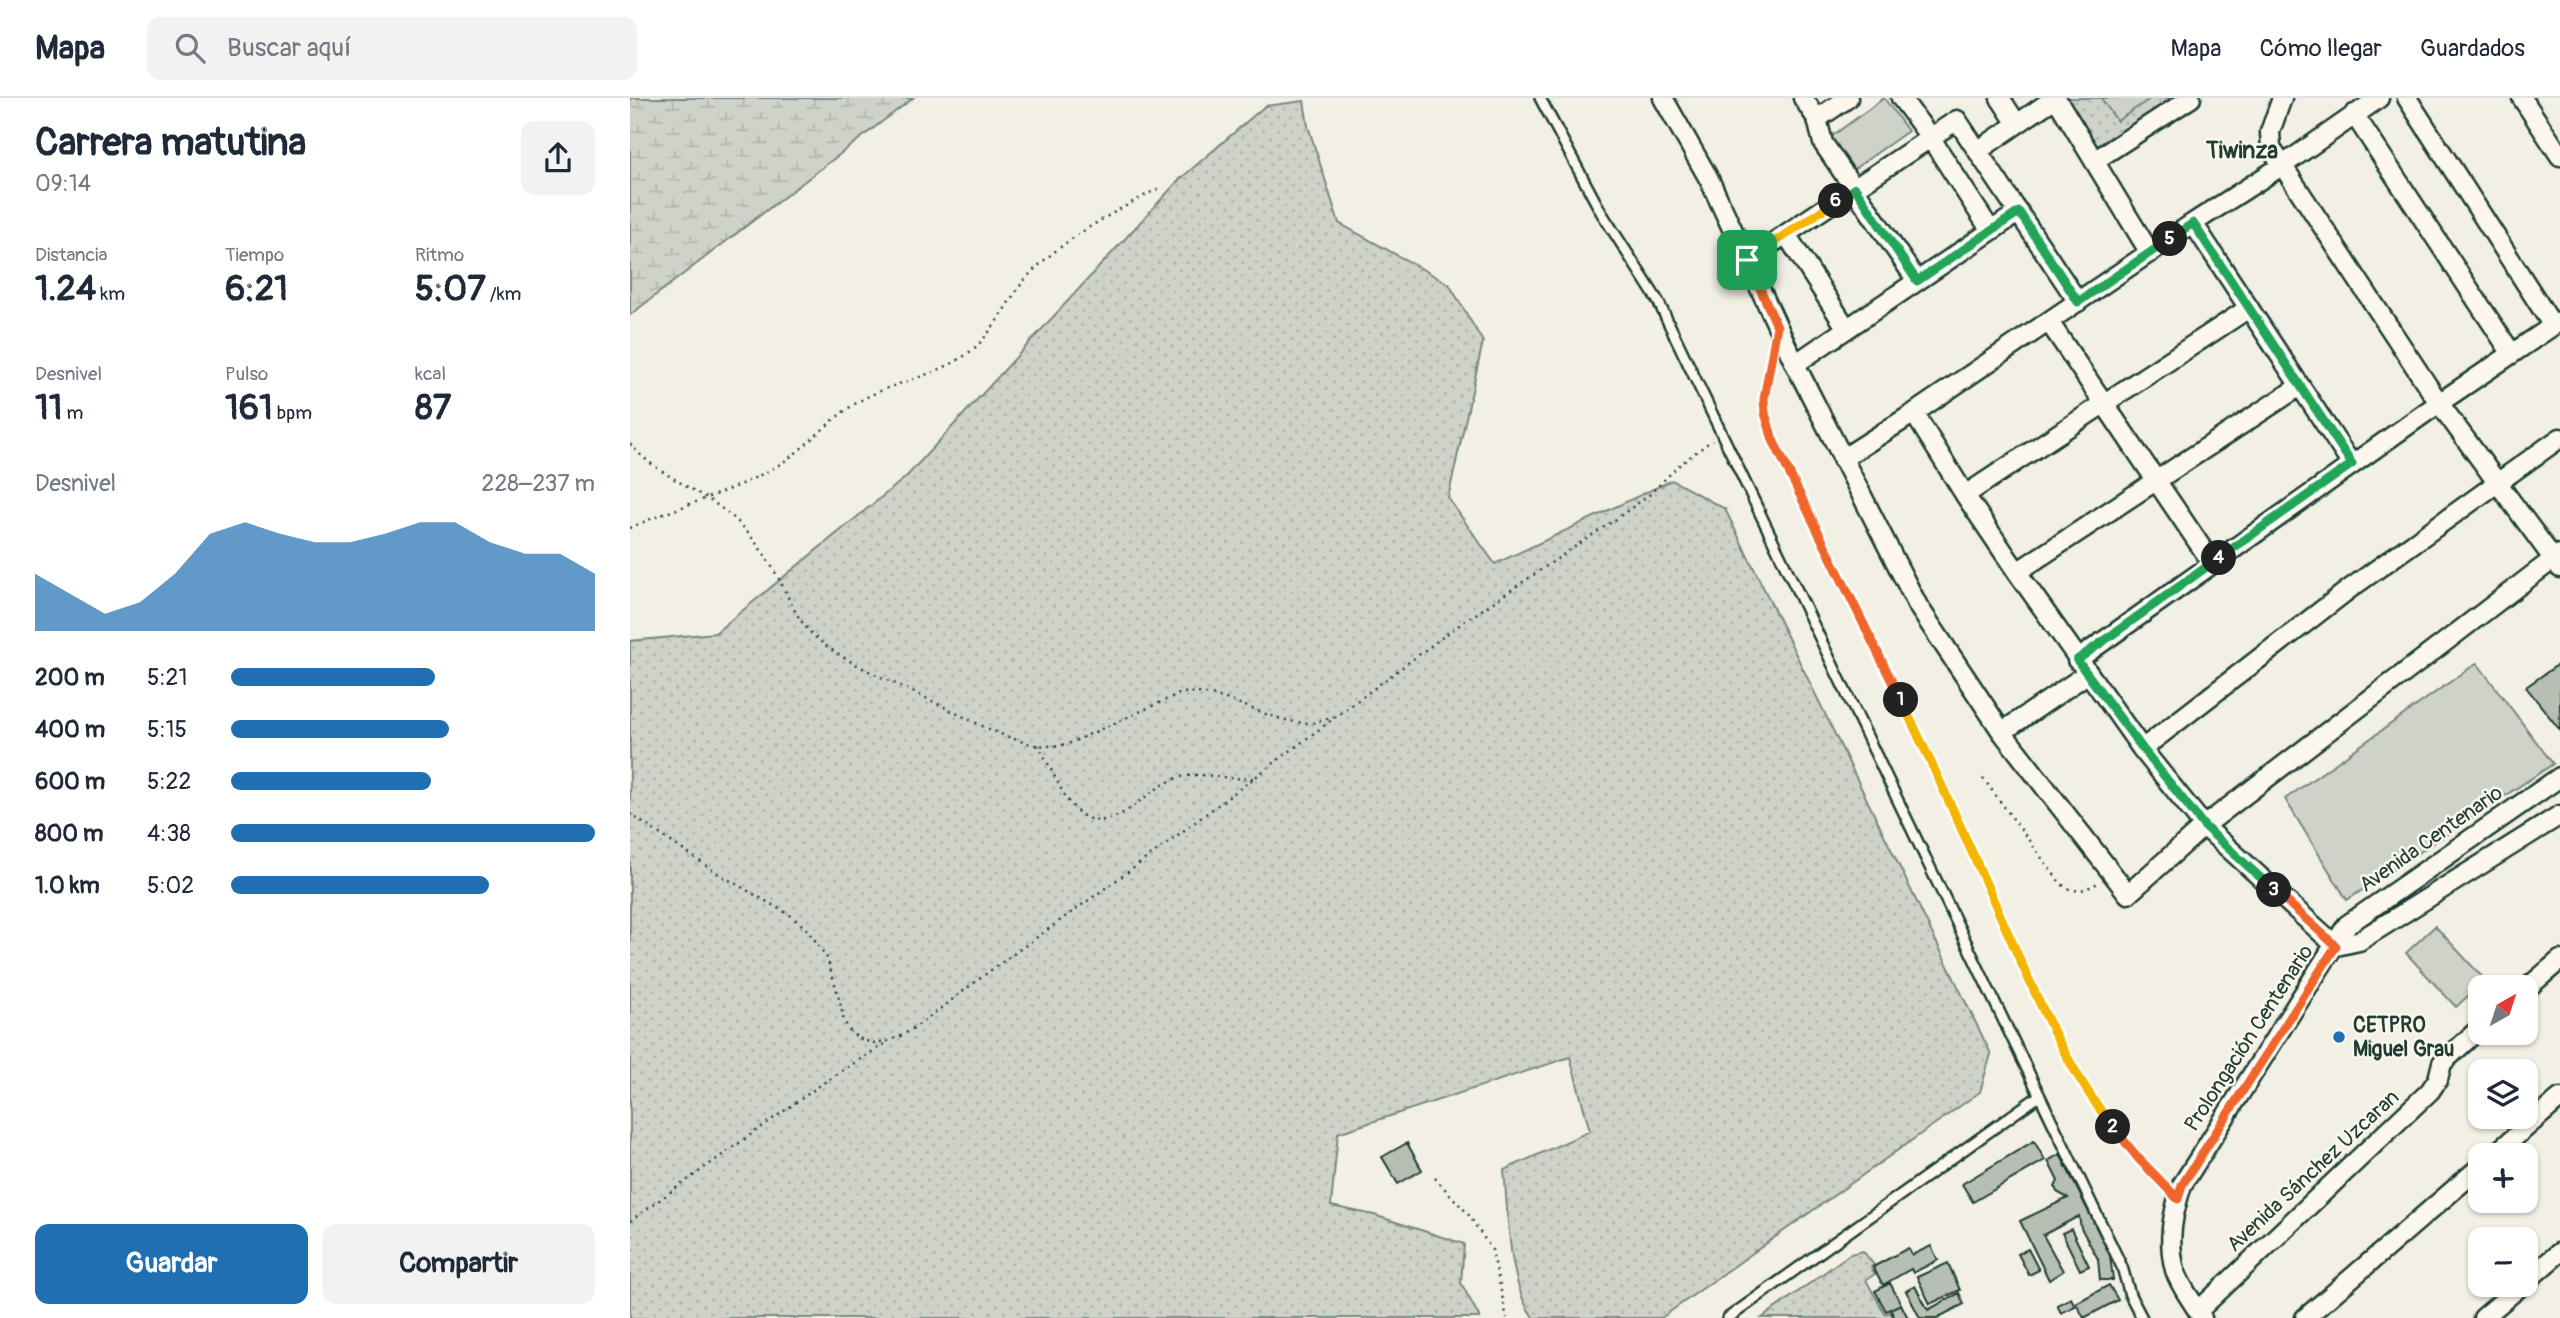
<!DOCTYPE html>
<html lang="es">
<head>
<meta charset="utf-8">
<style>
	body { margin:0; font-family:Pangolin,sans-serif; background:#f2f2f3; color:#1f2937; height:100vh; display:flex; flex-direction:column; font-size:26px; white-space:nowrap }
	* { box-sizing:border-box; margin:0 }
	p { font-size:23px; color:#747a83 }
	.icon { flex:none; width:38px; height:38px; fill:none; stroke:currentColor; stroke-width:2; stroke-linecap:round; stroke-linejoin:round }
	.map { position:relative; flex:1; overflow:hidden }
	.drawer { display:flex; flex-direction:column; background:#fff; width:630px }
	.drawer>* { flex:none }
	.needle { width:46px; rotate:39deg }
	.buttons { position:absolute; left:1838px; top:877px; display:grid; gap:14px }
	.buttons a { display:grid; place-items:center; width:70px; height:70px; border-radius:14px; background:#fff; box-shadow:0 2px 5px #0004; font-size:35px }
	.pin { position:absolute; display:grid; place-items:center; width:60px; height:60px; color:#fff; margin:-30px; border-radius:14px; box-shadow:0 4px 10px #0006 }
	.km { position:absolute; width:35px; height:35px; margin:-18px; border-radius:50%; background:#222; color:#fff; font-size:19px; line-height:35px; text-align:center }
	.round { display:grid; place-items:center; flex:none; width:74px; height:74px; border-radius:14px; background:#f2f2f3 }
	.overview { display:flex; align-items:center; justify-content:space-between; height:119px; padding:0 35px }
	h1 { font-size:38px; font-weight:700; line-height:52px }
	.metrics { display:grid; grid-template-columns:repeat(3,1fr); gap:10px; height:119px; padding:7px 35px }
	.metrics div { display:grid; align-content:center }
	.metrics b { font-size:35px; font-weight:700 }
	.metrics small { font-size:19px; font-weight:400 }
	.metrics p { font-size:19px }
	.chart { height:196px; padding:14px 35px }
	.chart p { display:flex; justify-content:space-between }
	.chart svg { width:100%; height:126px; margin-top:7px; fill:#1f6fb2; opacity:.7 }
	.action { display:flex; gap:14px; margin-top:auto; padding:14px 35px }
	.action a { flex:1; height:80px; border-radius:14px; background:#1f6fb2; color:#fff; font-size:28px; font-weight:700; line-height:80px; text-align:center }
	.action a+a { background:#f2f2f3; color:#1f2937 }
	ul { padding:0 35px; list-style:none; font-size:23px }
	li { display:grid; grid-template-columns:112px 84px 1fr; align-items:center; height:52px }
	li i { height:18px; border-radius:9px; background:#1f6fb2 }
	header { display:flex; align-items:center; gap:42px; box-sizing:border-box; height:98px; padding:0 35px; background:#fff; border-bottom:2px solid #e0e1e3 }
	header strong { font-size:33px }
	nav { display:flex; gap:38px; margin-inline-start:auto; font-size:24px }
	.search { width:490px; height:63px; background:#f2f2f3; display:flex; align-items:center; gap:18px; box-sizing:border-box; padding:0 24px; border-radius:14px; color:#747a83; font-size:26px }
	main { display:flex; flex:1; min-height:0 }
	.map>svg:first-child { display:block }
	.grass { fill:url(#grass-dots); stroke:#77887e; stroke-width:2 }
	.wetland { fill:url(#wetland-marsh); stroke:#77887e; stroke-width:2 }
	.garden { fill:#cfd2c8; stroke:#77887e; stroke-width:2 }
	.building { fill:#b7beb3; stroke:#1f3d34; stroke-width:2 }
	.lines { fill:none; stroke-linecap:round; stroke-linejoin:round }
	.lane-casing { stroke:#1f3d34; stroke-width:14 }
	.street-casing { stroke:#1f3d34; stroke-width:23 }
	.path { stroke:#1f3d34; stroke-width:2.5; stroke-dasharray:2 5; stroke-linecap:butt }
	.lane { stroke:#fbf7ec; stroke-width:9 }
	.street { stroke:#fbf7ec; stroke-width:18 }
	.split-1-casing { stroke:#fff; stroke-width:14 }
	.split-2-casing { stroke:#fff; stroke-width:14 }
	.split-3-casing { stroke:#fff; stroke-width:14 }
	.split-4-casing { stroke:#fff; stroke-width:14 }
	.split-5-casing { stroke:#fff; stroke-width:14 }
	.split-6-casing { stroke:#fff; stroke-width:14 }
	.split-7-casing { stroke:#fff; stroke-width:14 }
	.split-1 { stroke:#f0652b; stroke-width:9 }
	.split-2 { stroke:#f5b400; stroke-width:9 }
	.split-3 { stroke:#f0652b; stroke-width:9 }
	.split-4 { stroke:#22a559; stroke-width:9 }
	.split-5 { stroke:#22a559; stroke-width:9 }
	.split-6 { stroke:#22a559; stroke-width:9 }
	.split-7 { stroke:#f5b400; stroke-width:9 }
	.poi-dot { fill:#1f6fb2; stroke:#fbf7ec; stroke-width:2.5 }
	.labels { text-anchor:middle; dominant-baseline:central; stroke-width:5; stroke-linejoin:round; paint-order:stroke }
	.street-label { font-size:21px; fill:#1f3d34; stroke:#fbf7ec }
	.poi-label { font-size:21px; font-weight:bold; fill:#1f3d34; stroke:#fbf7ec; text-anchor:start }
	.neighbourhood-label { font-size:23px; font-weight:bold; fill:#1f3d34; stroke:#fbf7ec }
</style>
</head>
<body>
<header>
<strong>Mapa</strong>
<div class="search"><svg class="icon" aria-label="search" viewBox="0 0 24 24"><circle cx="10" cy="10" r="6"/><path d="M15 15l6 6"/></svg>Buscar aquí</div>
<nav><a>Mapa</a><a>Cómo llegar</a><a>Guardados</a></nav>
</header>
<main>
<section class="drawer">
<div class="overview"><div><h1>Carrera matutina</h1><p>09:14</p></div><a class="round"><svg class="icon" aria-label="share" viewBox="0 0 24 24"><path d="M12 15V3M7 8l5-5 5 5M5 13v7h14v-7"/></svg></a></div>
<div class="metrics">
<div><p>Distancia</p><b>1.24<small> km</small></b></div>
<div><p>Tiempo</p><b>6:21</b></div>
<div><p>Ritmo</p><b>5:07<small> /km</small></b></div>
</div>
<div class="metrics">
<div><p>Desnivel</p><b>11<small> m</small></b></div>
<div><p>Pulso</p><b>161<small> bpm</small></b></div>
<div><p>kcal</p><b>87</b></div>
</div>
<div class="chart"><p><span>Desnivel</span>228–237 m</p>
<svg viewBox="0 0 160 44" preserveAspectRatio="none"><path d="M0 44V24L10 31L20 38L30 34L40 24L50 10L60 6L70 10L80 13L90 13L100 10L110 6L120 6L130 13L140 17L150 17L160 24V44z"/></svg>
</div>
<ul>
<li><b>200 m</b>5:21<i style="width:56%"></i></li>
<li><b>400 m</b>5:15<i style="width:60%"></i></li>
<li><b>600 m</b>5:22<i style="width:55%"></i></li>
<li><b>800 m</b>4:38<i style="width:100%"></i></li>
<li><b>1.0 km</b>5:02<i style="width:71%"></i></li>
</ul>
<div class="action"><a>Guardar</a><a>Compartir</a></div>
</section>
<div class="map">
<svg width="1930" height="1220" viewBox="0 0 1930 1220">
	<defs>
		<pattern id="grass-dots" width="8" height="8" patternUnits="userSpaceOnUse" patternTransform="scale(1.75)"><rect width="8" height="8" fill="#cfd2c8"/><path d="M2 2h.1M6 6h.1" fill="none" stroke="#b1b5ac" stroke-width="1.8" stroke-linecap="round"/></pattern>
		<pattern id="wetland-marsh" width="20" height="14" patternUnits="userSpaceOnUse" patternTransform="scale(1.75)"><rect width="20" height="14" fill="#cfd2c8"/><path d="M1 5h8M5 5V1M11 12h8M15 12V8" fill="none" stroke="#b1b5ac"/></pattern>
	</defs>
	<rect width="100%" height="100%" fill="#f2f0e5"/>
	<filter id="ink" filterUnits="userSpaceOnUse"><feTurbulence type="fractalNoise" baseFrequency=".0143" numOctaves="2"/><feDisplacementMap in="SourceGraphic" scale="14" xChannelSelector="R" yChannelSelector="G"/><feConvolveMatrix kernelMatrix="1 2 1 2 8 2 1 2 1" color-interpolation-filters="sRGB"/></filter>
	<g filter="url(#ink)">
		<path class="grass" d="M1433,0H1553L1466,54Z
			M674,3L678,28L709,125L819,186L853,244L818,400L865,466L1042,382L1095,411L1361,956L1350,994L1031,1220H904C878,1190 878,1112 874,1072L960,1033L940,959L708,1035L701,1108L744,1117L834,1146L831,1185L850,1220H0V543L85,535L276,379L549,82L635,8Z
			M1233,1153L1244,1167L1241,1169L1245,1176L1236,1182L1255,1216L1260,1214L1263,1220H1132L1220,1156Z"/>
		<path class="wetland" d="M0,0H283L0,217Z"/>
		<path class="garden" d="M1254,0L1278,33L1221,73L1198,41Z
			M1471,0H1521L1487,23Z
			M1847,565L1923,666L1717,802L1655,701Z
			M1805,828L1855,882L1826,909L1776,855Z"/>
		<path class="building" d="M1930,565V632L1896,589Z
			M1404,1043L1415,1062L1343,1104L1332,1086Z
			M777,1045L792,1072L768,1086L752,1059Z
			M1430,1056L1480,1157L1483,1182H1470L1468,1161L1451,1130L1449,1118L1413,1137L1433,1173L1419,1182L1390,1123L1438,1100L1427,1094L1425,1089L1428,1083L1418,1063Z
			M1441,1131L1459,1168L1450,1172L1432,1135Z
			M1301,1148L1308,1162L1283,1175L1281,1171L1253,1187L1243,1169L1278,1150L1282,1157Z
			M1398,1151L1409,1172L1399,1177L1388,1156Z
			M1318,1165L1330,1192L1300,1206L1287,1179Z
			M1260,1185L1271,1206L1256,1213L1245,1193Z
			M1479,1187L1488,1202L1454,1220L1446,1205Z
			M1285,1188L1298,1212L1329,1195L1334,1206L1307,1220H1290L1276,1193Z
			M1441,1200L1445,1208L1431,1215L1427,1207Z
			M1271,1206L1278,1220H1265L1260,1211Z"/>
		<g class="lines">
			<g class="lane-casing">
				<path id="lane" d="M910,0L971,114L1028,203L1492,1169L1500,1197L1512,1220
					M1098,1220L1409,998"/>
			</g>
			<g class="street-casing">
				<path id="street" d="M1033,0L1079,81L1165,266L1288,508L1372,634L1498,796L1574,728L1930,456
					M1173,0L1187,21L1193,45L1287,183
					M1271,0L1300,39L1361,133
					M1370,0L1387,26
					M1426,0L1520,155
					M1652,0L1640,34L1641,50L1809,305L1930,470
					M1777,0L1923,228
					M1892,0L1930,58
					M1724,16L1882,256
					M1187,21L1218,0
					M1349,52L1425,0
					M1464,63L1561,0
					M1563,125L1722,367
					M1156,136L1217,231
					M1117,162L1327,22L1448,204
					M1419,224L1582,465
					M1165,266L1389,114
					M1284,315L1335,397L1387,474L1512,651L1574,728L1706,848
					M1212,361L1284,315L1563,125L1653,67L1749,0
					M1335,397L1619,210
					M1387,474L1670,288
					M1447,562L1809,305L1930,223
					M1372,634L1457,576
					M1512,651L1718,492L1930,340
					M1706,848L1729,843L1930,717
					M1895,892L1930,862
					M1864,1057L1930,1000
					M1895,1184L1930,1154
					M1568,1213L1800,993L1808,981L1812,965L1850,930
					M1572,1220C1564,1205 1550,1189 1545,1172C1537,1142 1543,1115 1552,1087L1717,827L1930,679
					M1675,1220L1850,1069
					M1853,1220L1893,1186"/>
			</g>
			<path class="path" d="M1141,255C1136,293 1132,304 1143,342L1311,685L1393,868L1446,978L1508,1060L1535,1088
				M0,346C30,381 79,394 111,427C124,441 136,458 145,474C157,494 164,517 180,534C206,562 268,586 304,604C335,619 368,638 401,646C414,649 425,648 438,646L551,595C598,591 633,624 678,625C688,625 699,620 709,617
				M0,430C48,408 101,395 147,368C179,349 202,317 235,300C267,283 307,278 337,256C364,237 377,201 399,177C435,139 486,113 531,89
				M407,647C432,682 442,748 498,712C514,701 529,686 548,680C571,672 599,683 623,680
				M1353,680L1431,786C1446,796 1452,793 1468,785
				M0,716L87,775L160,817L178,832L197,860L208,896L214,923L220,933L228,940L242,945L258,943L273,937L294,923L361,872L505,769L822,532L986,421L1019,397L1048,368L1082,342
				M805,1080L838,1116L862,1152L877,1220
				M0,1123L196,983L256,945"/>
			<use href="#lane" class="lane"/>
			<use href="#street" class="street"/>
		</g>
	</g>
	<g class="lines" filter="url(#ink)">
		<g class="split-1-casing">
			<path id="split-1" d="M1117,162L1147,228L1134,301L1135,315L1143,342L1271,602"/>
		</g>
		<g class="split-2-casing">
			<path id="split-2" d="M1271,602C1307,675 1340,749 1373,824C1405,895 1435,968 1483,1029"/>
		</g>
		<g class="split-3-casing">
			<path id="split-3" d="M1483,1029L1508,1060L1548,1101L1552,1087L1706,848L1644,792"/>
		</g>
		<g class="split-4-casing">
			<path id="split-4" d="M1589,460L1447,562L1512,650L1574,728L1644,792"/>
		</g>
		<g class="split-5-casing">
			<path id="split-5" d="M1540,141L1563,125L1722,366L1589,460"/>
		</g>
		<g class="split-6-casing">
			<path id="split-6" d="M1206,103L1225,90L1287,183L1389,114L1448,204L1540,141"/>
		</g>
		<g class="split-7-casing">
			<path id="split-7" d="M1117,162L1206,103"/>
		</g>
		<use href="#split-1" class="split-1"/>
		<use href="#split-2" class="split-2"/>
		<use href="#split-3" class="split-3"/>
		<use href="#split-4" class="split-4"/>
		<use href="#split-5" class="split-5"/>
		<use href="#split-6" class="split-6"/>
		<use href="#split-7" class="split-7"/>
	</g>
	<circle class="poi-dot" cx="1709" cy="939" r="7"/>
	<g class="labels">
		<g class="street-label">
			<text transform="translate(1801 741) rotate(-35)">Avenida Centenario</text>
			<text transform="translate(1619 940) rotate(-57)">Prolongación Centenario</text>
			<text transform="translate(1683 1073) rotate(-43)">Avenida Sánchez Uzcaran</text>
		</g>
		<g class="poi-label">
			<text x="1723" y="927">CETPRO<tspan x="1723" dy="24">Miguel Grau</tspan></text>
		</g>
		<g class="neighbourhood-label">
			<text x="1612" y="52">Tiwinza</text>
		</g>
	</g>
</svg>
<div class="buttons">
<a><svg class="needle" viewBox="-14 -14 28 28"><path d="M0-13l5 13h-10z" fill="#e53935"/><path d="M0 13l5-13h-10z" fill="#747a83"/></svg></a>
<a><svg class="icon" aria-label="layers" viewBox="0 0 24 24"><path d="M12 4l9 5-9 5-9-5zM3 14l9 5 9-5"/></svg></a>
<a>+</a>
<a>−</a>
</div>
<div class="pin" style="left:1117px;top:162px;background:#1e9e55"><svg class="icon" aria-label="arrive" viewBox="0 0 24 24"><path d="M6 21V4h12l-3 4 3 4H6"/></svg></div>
<b class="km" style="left:1271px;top:602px">1</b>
<b class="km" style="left:1483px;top:1029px">2</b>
<b class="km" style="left:1644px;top:792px">3</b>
<b class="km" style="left:1589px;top:460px">4</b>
<b class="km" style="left:1540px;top:141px">5</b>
<b class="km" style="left:1206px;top:103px">6</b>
</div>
</main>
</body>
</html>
